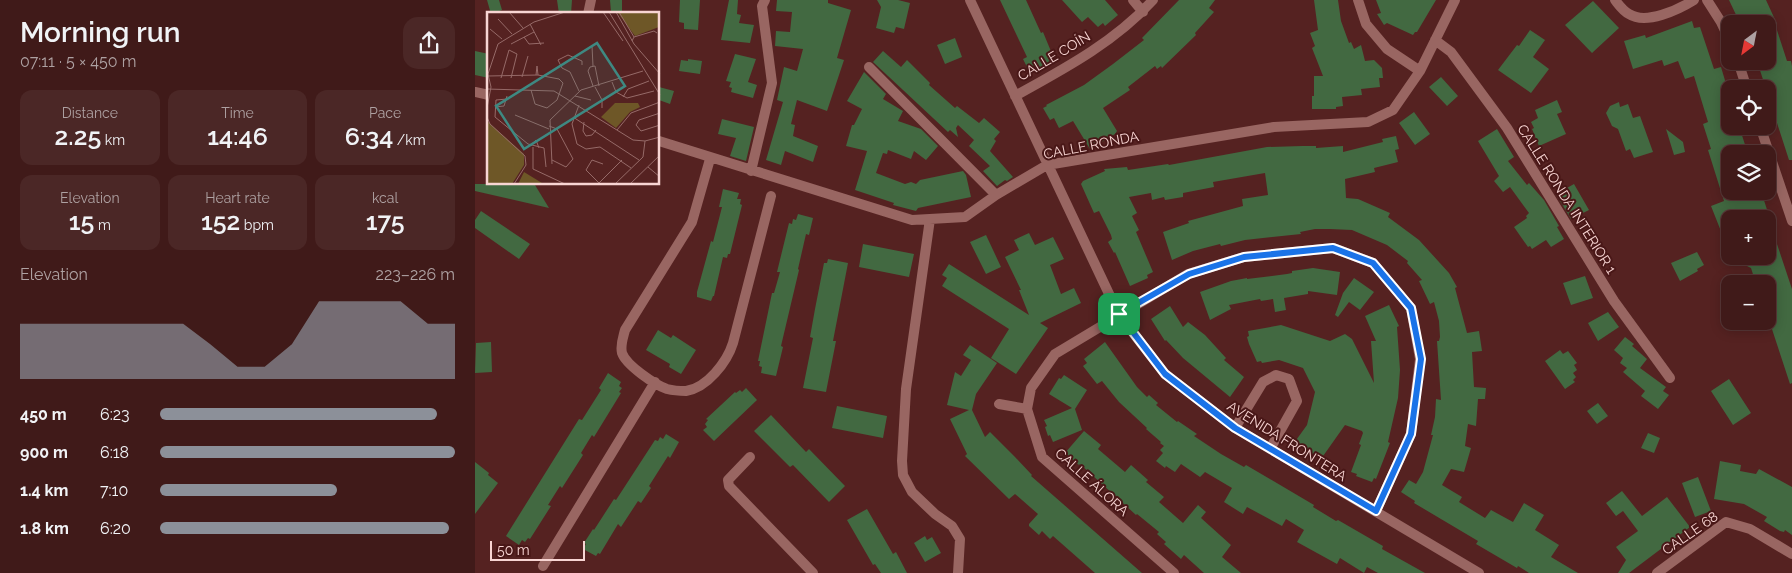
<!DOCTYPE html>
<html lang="en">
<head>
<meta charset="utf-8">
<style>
	body { margin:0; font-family:Raleway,sans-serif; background:#4b2726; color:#f1f3f6; height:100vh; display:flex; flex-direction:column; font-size:19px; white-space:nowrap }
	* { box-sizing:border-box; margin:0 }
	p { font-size:16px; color:#aea1a2 }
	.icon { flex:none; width:28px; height:28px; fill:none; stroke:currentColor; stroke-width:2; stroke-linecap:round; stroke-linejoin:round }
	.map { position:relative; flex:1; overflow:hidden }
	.details { display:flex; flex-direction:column; background:#401a19; width:475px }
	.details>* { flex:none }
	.needle { width:32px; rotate:212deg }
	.fabs { position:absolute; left:1246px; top:15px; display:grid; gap:10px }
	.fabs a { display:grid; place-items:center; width:55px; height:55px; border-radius:10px; background:#401a19; box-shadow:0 2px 12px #0003,0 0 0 1px #593838; font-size:25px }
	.scale { position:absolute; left:15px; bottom:12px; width:95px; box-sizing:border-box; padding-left:5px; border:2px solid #f8d5d3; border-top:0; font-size:14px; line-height:18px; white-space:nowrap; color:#f8d5d3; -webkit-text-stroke:4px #491717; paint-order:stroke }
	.pin { position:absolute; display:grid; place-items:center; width:42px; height:42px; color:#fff; margin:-21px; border-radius:10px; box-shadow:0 2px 8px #0006 }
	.round { display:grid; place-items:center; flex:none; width:52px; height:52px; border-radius:15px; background:#4b2726 }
	.summary { display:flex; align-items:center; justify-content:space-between; height:85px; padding:0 20px }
	h1 { font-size:28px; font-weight:600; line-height:38px }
	.stats { display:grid; grid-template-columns:repeat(3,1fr); gap:8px; height:85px; padding:5px 20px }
	.stats div { display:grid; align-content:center; border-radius:12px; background:#4b2726; text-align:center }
	.stats b { font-size:25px; font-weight:600 }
	.stats small { font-size:14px; font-weight:400 }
	.stats p { font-size:14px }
	.chart { height:140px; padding:10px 20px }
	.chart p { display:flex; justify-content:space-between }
	.chart svg { width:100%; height:90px; margin-top:5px; fill:#8c9099; opacity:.7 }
	ul { padding:0 20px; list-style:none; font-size:16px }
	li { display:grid; grid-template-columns:80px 60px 1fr; align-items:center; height:38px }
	li i { height:12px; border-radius:6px; background:#8c9099 }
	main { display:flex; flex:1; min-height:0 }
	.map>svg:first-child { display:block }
	.building { fill:#426941 }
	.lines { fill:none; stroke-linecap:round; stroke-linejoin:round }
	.street { stroke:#996662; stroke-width:10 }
	.route-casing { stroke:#fff; stroke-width:10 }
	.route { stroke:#1a73e8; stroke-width:6 }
	.labels { text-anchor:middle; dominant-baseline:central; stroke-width:4; stroke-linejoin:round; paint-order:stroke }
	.street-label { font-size:14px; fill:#f8d5d3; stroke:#491717 }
	.inset-road { fill:none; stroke:#966a68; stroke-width:1 }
	.view { fill:#3e8982; fill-opacity:0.15; stroke:#3e8982; stroke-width:2.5 }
	.inset-edge { fill:none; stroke:#f8d5d3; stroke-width:2.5 }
</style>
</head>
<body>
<main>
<section class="details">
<div class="summary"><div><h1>Morning run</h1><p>07:11 · 5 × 450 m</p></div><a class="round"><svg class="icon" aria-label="share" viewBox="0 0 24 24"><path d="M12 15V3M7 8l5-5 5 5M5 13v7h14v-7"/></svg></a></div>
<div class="stats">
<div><p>Distance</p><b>2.25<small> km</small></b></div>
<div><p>Time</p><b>14:46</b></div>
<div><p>Pace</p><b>6:34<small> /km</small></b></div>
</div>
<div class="stats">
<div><p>Elevation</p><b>15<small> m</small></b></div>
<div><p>Heart rate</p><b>152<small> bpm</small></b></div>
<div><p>kcal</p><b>175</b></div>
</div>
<div class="chart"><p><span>Elevation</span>223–226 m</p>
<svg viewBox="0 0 160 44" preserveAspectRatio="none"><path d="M0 44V17L10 17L20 17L30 17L40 17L50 17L60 17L70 27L80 38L90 38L100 27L110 6L120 6L130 6L140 6L150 17L160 17V44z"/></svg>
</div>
<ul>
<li><b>450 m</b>6:23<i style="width:94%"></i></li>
<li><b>900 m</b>6:18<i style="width:100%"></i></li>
<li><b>1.4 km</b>7:10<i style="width:60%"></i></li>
<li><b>1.8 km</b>6:20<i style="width:98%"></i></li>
</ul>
</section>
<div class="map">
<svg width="1317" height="573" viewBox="0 0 1317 573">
	<rect width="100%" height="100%" fill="#552221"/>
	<path class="building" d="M12,0H24L27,10L16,14Z
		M82,0H97L96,14H84Z
		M135,0H147V12H136Z
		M205,0H225L223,30L209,29V23L204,22Z
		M254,0H263L262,14L266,15L264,23L279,25L275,43L246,40Z
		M302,0H353V3L376,10L362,58L369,60L352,111L322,100L316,124L320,125L318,136L343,146L338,162L310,151L306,165L291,160L308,102L302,100L309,67L322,71L328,49L300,46L301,31L315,32L317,12L301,11Z
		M402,0H423L435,3L429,29L421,27L419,33L401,28L406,7Z
		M525,0H551L566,33L568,32L580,61L555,73L548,59L552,57Z
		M587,0H630L643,15L630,26L628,23L623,27L613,17L607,22Z
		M704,0H740L734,8L739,12L720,33L721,35L687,68L686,66L682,69L680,66L653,87L655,90L628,108L642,131L640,134L615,149L598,121L584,128L579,118L575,120L568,108L572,106L571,105L609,85L638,64L669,40L667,38Z
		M839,0H863L866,21L874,43L876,42L879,49L886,45L890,61L899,60L907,68L908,78H904L905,87L886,89L887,95L867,97L868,106L861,107V109H837V96H839V76H848L837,48L840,46L835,33L843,30Z
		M901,0H961L942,32H940L938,35L912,23L909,25L902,14L906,13Z
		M1254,0H1291L1302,24H1300L1312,61H1316L1317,66V160H1314L1282,61H1292V24H1267L1265,18L1263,19Z
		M1118,1L1144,28L1117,53L1090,25Z
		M1217,21L1219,28L1225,27L1239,69L1246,67L1255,97V108L1252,109L1255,119V126H1264L1273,154H1255V198L1275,191H1284L1285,195L1287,194L1295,219H1273L1272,215L1262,219H1255V249H1253L1236,206L1249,201L1233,150L1236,149L1228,124L1233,122L1219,76L1210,79L1203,61L1189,66L1187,60L1158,69L1149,41L1170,35L1171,38Z
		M1055,30L1070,40L1058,57L1074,69L1056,93L1023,70L1042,45L1044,46Z
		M480,38L487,57L470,64L462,45Z
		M0,51L14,54V78L0,75Z
		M408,51L426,67L432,60L455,83L454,85L480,108L482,106L504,123L509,118L525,132L519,139L521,141L515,151L538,177L532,181L530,180L522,186L508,171L515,166L494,146L499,140L483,125L481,128L483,137L475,130L473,132L398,62Z
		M260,54L281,59L273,82L282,85L278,98L256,92L257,88L254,87L256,82L251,81Z
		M213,59L227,61L225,74L204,71L206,60L213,61Z
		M389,72L411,94L408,99L428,111L423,121L446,129L463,146L451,160L439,151L436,159L413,150L412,154L408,153L401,173L430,184L436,182L441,184L445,180L488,171L491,175L496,197L443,208L441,211L418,205L419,203L380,190L392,151L371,146L377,125H379L387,109L372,101Z
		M966,77L983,96L972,106L954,87Z
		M184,87L199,91L195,104L184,100Z
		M1082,100L1087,112L1082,114L1091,134L1064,146L1057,129L1059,128L1056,122L1063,118L1060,110Z
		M1144,102L1145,107L1153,104L1158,118L1165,116L1178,152L1159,158L1155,149L1151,151L1143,129L1137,126L1131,113L1135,106Z
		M939,112L955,134L940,145L924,123Z
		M247,119L279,127L271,161L255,156L261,138L243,134Z
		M1022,129L1039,157L1033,161L1052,185L1054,183L1069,200L1084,226L1082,227L1089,239L1076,247L1071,240L1057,249L1055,246L1053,247L1039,227L1052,218L1051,216L1054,213L1035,187L1028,192L1019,181L1024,176L1003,141Z
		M1191,129L1208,142L1210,152L1199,155Z
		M921,136L924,149L920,150L923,162L899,168L900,172L870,179L871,198L883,199L915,213L913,217L944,240L974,273L982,287L980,288L992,333L1004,331L1007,351L997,352L999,387L1011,388L1010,399H1003L1001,426L993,424L990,446L996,448L989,472L976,469L967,485L987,497L984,502L1010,518L1016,510L1038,522L1049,503L1069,515L1060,530L1084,545L1076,557L1103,573H1054L1043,566L1042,568L1001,544L1003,541L998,538L939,503L940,501L926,492L934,480L941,484L948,472L958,435H956L960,417L961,399L966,400L962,341H964L965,337L964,321L959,302L955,304L944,281L947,280L932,263L933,261L912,245L877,230L855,229H840L825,232L826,234L770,240L746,246L745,244L718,251L697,260L688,232L714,223L713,221L768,206L767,199L793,195L790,173L738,182L739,187L708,193V197L690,200L689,197L677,200L676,193L654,197L662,213L657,216L664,230L661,232L678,272L672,275L673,278L655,286L640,252L639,253L633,242L637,239L636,235L624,211L619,213L606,184L608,181L630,171L629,169L652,167L653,170L693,164L694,165L792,147L827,146H841V148L868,146V152L908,142L907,139Z
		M0,184H52L60,185L74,208L0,191Z
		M1099,184L1114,210L1096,219L1081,194Z
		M248,189L264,193L262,199H266L265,204L267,205L255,254H253L252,258L248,257L239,296H238L236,301L222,297V292L236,241L238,242L247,207H244Z
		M6,211L55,244L44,259L0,228V220Z
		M323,214L338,218L334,235L331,234L323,269L324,270L306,346L308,347L301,376L286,373L287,367L284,366L285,361H283L297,293H299L305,272H302L314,223L317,224L318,219L321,220Z
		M1292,223H1295L1317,289V383L1315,384L1292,314V284H1281L1276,268L1252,256H1292Z
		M554,233L560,245L578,237L589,259L575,265L586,294L599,288L606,303L565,323L573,328L541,374L516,358L534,329L467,286L472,278L467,275L474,264L554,315L544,290H546L530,257L544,250L539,240Z
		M511,235L526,267L511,274L495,242Z
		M388,244L439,254L434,277L384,267Z
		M1222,252L1229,265L1222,269L1223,271L1205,281L1196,263Z
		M353,259L373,263L358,341H361L351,392L328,388L338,338L335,337L340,309L349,263H352Z
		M838,268L865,272L862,295L833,291V294L809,298L811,310L800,312L798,299L786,301L785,299L754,305L756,309L735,320L725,292L756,281L772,278V279L812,274L817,273V271Z
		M1110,276L1118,298L1096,305L1088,283Z
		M879,278L899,292L885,310L874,302L863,317L860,315L868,293Z
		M914,305L924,326L922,327L925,370L923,398L913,442L915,443L901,479L899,478L897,482L881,476L882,474L876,472L886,445L884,444L888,433L887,431L870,425L846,459L819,443L832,425L840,392L828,368L804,360L787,363L786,361L782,362L774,344L772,337L774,336L773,331L806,325L855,341L870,334L877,339L899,383L896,341H901L890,316Z
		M695,306L708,327L713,322L730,335L751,358L749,360L769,377L755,397L708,358L691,340L690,341L676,319Z
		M1133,312L1144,327L1123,341L1113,323Z
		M183,330L196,338L198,335L221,350L206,374L194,367L195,364L171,350Z
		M1150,337L1159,344L1157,346L1172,359L1165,368L1191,387L1188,391L1194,395L1183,409L1166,396L1170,391L1148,372L1152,368L1145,363L1148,358L1139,350Z
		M16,342L17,372L0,373L1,343Z
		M630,342L662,387L672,397L674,395L683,403L681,405L702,422L703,421L722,434L719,436L746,454L769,467L771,465L839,505L838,507L861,521L863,520L908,546L907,549L950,573H903L892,567L889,573L865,558L862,564L822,542L829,530L811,519L807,526L772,507L768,514L749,502L757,488L730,472L725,477L706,464L700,472L691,466L690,468L681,461L688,453L685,450L689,446L685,443L686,442L671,429L672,428L644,402L627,381L622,384L608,366L612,363L609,359Z
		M495,345L522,363L501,394L497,410L510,437L515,432L540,457L557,475L556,476L667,573H620L578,536L575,539L567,531L564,535L554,526V524L563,514L540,494L534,499L490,456L492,454L475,419L494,410L472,405L480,372L486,376L496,360L488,355Z
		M1085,350L1088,354L1093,351L1102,363L1099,365L1102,370L1098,373L1101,377L1098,380L1100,382L1090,389L1070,361Z
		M133,373L146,382L144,386L147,388L144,392L146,393L119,437L117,435L106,453L108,455L87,488L85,486L73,505L76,506L55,539L53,538L50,542L47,540L44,545L31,536L104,419L107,420L126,390L124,388Z
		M589,375L612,390L600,409L607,430L578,442L575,435L573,436L570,427L572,426L569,420L597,408L574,394L584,378L586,379Z
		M1254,379L1276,413L1258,425L1236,391Z
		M271,388L282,400L239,441L228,430L232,427L230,424L233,420L231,419L260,392L261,393L265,390L267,392Z
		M1123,403L1133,416L1122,424L1112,411Z
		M362,406L412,416L408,438L357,428Z
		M296,415L331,452L334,449L370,486L354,502L318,465L315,467L279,431Z
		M609,431L626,445L623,449L650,472L656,465L673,480L671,482L689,497L684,502L708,523L723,505L731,512L726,518L756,545L747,557L766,573H729L709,555L706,559L689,544L691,542L682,534L684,532L662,514L661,515L605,464L604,465L590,453Z
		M1173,433L1185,438L1179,453L1166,448Z
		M191,434L204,442L195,458L193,456L174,486L176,488L166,503L163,501L146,527L143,524L125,554L123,553L121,556L108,549L111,544L109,543L118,529L119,530L139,499L141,500L180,440L183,441L185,437L188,439Z
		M1245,461L1266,465L1265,471L1281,474L1284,469L1317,487V535L1310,530L1309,532L1305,531L1289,521L1292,517L1269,504L1239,499Z
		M0,462L14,473L13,475L23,483L0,514Z
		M1223,477L1236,511L1220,517L1207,483Z
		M1147,491L1167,516L1192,497L1215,527L1154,573H1143L1151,560L1141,547L1163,531L1148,511L1141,516L1131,503Z
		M392,509L418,554L421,552L432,573H406L400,564L398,565L372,520Z
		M450,536L452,540L457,537L466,553L450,562L439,543Z"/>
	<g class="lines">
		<path class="street" d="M495,0L644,315L690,374L760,428L1004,573
			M658,0L668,12
			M883,0L891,24L912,49L945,71
			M1140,0C1144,5 1148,11 1154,14C1171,25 1203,10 1219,0
			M1232,0L1246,22L1255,41
			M113,14L116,0
			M960,40L976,52L1032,128L1139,301L1195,378
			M1263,61L1272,89
			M394,67L521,195
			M0,92L14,95
			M540,96C589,69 640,42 678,0
			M1285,126L1317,221
			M184,141L437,220L490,217L521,195L572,165L799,127L893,122L918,110L945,71L980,0
			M235,159L217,222L150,330C148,338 145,345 147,353C151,365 180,385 192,389C196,390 206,391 211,391C232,388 252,362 258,343L296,196
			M276,171L297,83L287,6L290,0
			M455,219L431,389L427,461L428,475L437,492L460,514L477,526L485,539L483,573
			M524,404L552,409
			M760,428L788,382L801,375L814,379L822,401L795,449
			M275,457L253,480L254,486L338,573
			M68,566L180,382
			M699,573L567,457L552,409L556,388L580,354L713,274L769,257L858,248L898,263L936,308L945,359L936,434L901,511
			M1182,573L1251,522L1275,529L1317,554"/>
	</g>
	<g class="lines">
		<g class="route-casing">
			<path id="route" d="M858,248L898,263L936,308L946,359L936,434L901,511L760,428L690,374L644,314L714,274L769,257Z"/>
		</g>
		<use href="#route" class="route"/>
	</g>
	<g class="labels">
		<g class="street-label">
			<text transform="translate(579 56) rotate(-31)">CALLE COÍN</text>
			<text transform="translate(616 145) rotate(-11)">CALLE RONDA</text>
			<text transform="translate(1092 199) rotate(58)">CALLE RONDA INTERIOR 1</text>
			<text transform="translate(812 441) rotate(32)">AVENIDA FRONTERA</text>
			<text transform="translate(617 482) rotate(42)">CALLE ÁLORA</text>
			<text transform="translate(1215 533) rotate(-35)">CALLE 68</text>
		</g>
	</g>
	<g transform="translate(12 12)">
		<rect width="172" height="172" fill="#552221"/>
		<path d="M172,0V15L148,24L131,1ZM128,91H151L153,95L143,100L129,116L114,105ZM0,109L37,142V153L25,172H0ZM37,160L55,171L58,172H31Z" fill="#6e5727"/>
		<path class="inset-road" d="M22,0L36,16M116,0L136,29M122,0L173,83M129,0L147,32L173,62M132,0L147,25M11,7L25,22M43,12L54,33M3,17L15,27M37,25L42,32L57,31M145,29L147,25L167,19L170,21M24,32L47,20M105,34L106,54M49,63L50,54L51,63M1,64L51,63L72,67L76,71L70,88L60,96L48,92L44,78M35,65L41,44M14,66L22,38L30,42L24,66M125,70L129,80L140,86L167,79M106,74L101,59L103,55L108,54L112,74M108,75L115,88V96M0,77L67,79L146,128L158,129L173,125M92,79L83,60L75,56L71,48L81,43L95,49V53M88,84L104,88M136,85L141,77L162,69M20,87L9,88L8,105L41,132L57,136L59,155M92,93L85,112L90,132L99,137L113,135L144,156M8,95L17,94L20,84M0,96L4,75L1,62L11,32L47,10L78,0M173,101L152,108L149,113L154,119L173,113M28,103L62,117M0,105L3,112L38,144L39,153L27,172M86,105L152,148M97,110L96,119L99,124L105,123L109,118M62,114L70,117L86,147L79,155L65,148M130,118L144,101L173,90M44,134L49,128L52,136M46,135V157L78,172M65,152L63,108L94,78L156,59M161,155L173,165M99,158L105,148L116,152M99,158L113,172M112,171L135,148M128,172L156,145L158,129M143,172L173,143"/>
		<path class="view" d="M110,31L138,74L37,137L9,94Z"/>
		<rect width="172" height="172" class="inset-edge"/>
	</g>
</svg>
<div class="fabs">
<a><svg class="needle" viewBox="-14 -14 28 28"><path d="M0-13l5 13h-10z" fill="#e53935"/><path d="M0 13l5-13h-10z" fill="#aea1a2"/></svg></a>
<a><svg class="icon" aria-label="locate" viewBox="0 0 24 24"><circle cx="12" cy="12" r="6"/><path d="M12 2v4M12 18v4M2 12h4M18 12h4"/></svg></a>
<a><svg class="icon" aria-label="layers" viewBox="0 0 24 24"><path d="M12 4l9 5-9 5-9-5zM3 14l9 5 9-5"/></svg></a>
<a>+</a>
<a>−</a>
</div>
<div class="scale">50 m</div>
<div class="pin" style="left:644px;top:314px;background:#1e9e55"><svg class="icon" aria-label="arrive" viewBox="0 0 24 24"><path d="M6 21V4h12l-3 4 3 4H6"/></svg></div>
</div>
</main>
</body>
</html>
